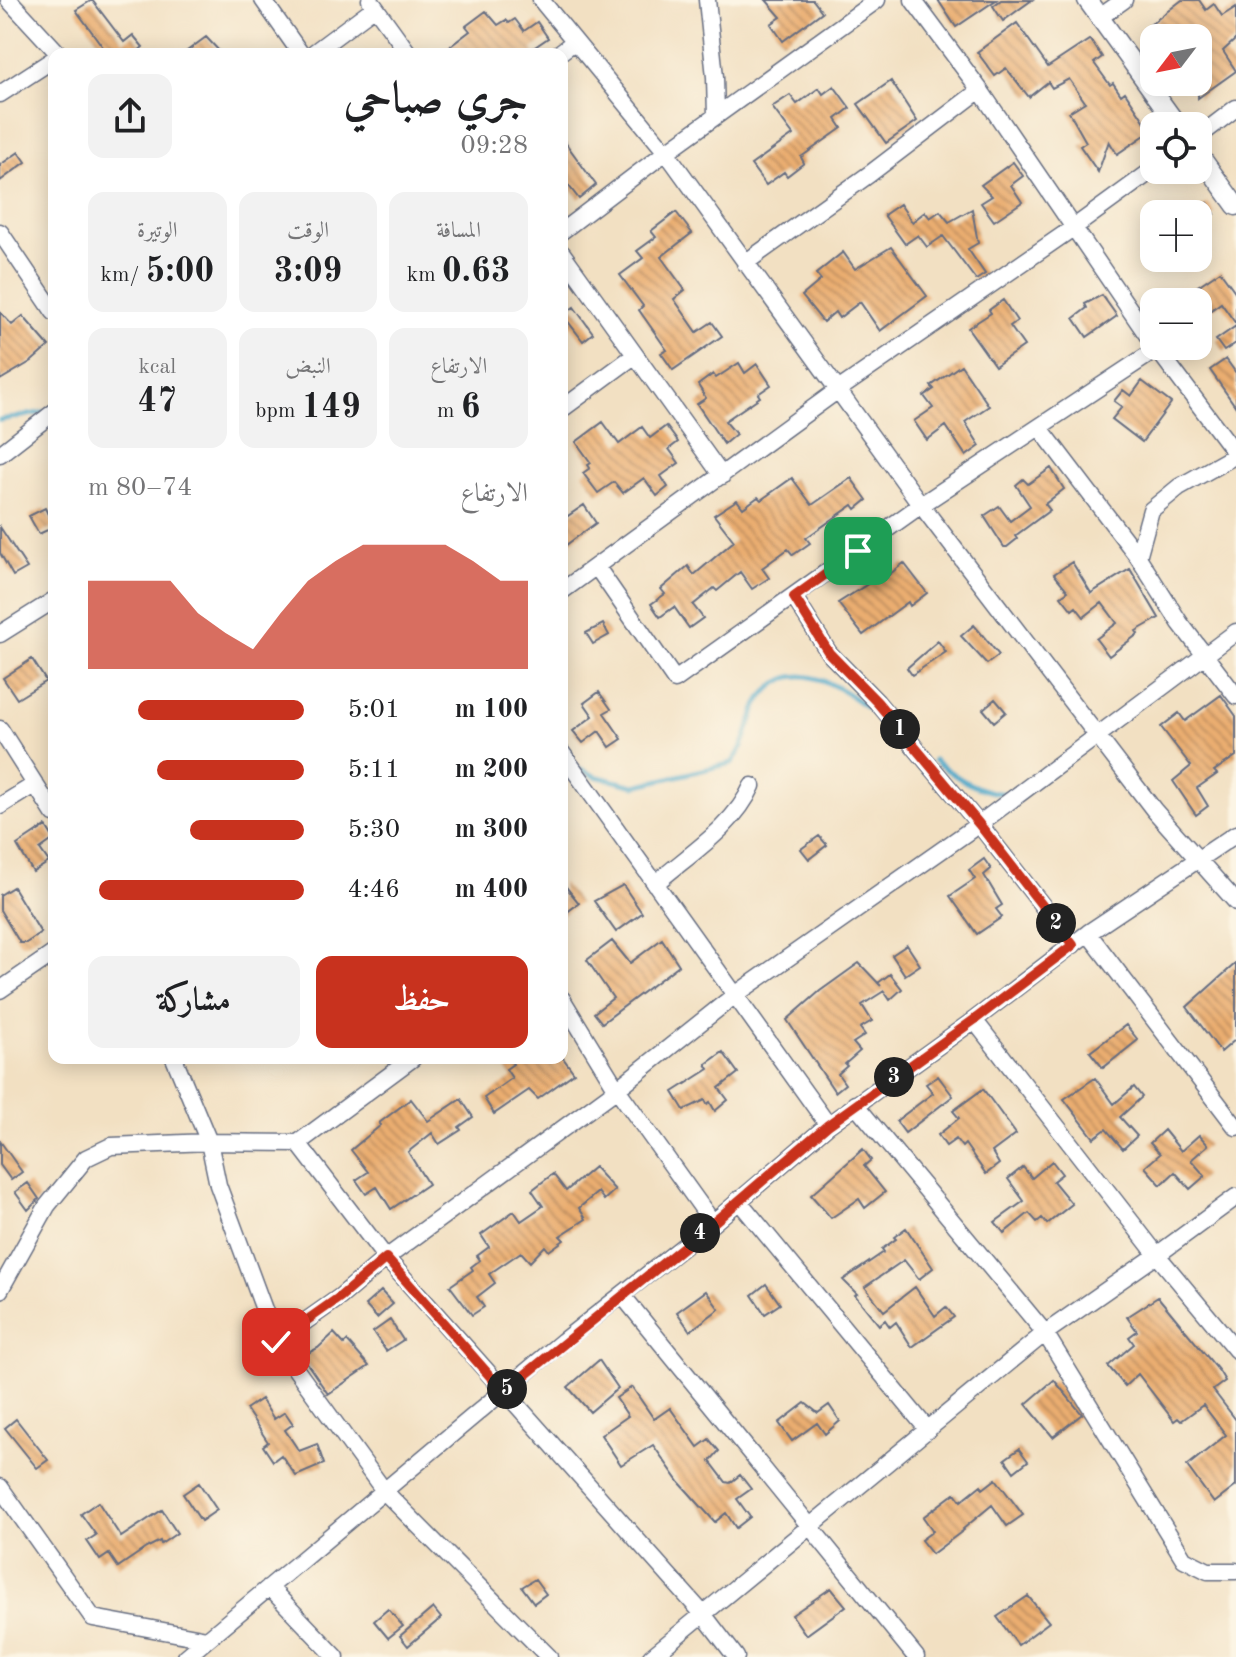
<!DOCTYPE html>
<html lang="ar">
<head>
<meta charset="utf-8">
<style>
	body { margin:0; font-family:"Old Standard TT",Amiri,serif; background:#f2f2f2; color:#202124; direction:rtl; height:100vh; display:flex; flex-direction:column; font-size:30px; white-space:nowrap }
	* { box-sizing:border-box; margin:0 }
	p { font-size:26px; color:#757577 }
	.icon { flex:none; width:44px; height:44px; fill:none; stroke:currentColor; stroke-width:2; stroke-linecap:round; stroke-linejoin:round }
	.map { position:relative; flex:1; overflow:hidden; direction:ltr }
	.side { position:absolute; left:48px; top:48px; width:520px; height:1016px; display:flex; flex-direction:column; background:#fff; border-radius:16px; box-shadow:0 4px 20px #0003; direction:rtl }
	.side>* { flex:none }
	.needle { width:52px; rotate:238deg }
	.controls { position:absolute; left:1140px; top:24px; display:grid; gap:16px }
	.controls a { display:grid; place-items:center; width:72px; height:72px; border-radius:16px; background:#fff; box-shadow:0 4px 20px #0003; font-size:40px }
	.pin { position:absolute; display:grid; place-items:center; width:68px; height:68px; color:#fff; margin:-34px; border-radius:16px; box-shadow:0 4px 12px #0006 }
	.km { position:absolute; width:40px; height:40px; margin:-20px; border-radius:50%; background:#222; color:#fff; font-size:22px; line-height:40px; text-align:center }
	.round { display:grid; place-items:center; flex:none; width:84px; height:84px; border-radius:16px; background:#f2f2f2 }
	.headline { display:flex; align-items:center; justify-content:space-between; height:136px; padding:0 40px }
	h1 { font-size:44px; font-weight:700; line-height:60px }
	.stats { display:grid; grid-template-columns:repeat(3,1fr); gap:12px; height:136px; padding:8px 40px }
	.stats div { display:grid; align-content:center; border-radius:16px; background:#f2f2f2; text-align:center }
	.stats b { font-size:34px; font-weight:700 }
	.stats small { font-size:22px; font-weight:400 }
	.stats p { font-size:22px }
	.chart { height:224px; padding:16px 40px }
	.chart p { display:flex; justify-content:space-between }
	.chart svg { width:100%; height:144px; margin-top:8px; fill:#c8321e; opacity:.7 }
	.cta { display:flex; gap:16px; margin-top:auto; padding:16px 40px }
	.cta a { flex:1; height:92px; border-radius:16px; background:#c8321e; color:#fff; font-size:32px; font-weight:700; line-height:92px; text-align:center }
	.cta a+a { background:#f2f2f2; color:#202124 }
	ul { padding:0 40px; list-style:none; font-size:26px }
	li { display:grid; grid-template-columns:128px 96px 1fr; align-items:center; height:60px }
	li i { height:20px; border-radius:10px; background:#c8321e }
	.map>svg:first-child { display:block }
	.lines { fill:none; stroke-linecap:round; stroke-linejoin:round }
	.stream { stroke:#49a5c7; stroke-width:5 }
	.building { fill:url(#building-back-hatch) }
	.minor-casing { stroke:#666d81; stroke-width:19 }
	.tertiary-casing { stroke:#666d81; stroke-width:21 }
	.minor { stroke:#fff; stroke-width:16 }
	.tertiary { stroke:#fff; stroke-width:18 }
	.route-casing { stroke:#fff; stroke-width:16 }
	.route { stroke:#c8321e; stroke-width:10 }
</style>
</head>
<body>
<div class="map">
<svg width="1236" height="1657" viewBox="0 0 1236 1657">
	<defs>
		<pattern id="building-back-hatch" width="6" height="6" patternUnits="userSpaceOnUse" patternTransform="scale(2)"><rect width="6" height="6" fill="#eaad70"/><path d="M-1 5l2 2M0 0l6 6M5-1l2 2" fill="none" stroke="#bd8d5f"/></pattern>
	</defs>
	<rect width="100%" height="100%" fill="#fcf5e5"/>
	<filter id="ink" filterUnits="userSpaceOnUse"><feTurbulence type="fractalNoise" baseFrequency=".0125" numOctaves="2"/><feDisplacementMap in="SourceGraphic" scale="16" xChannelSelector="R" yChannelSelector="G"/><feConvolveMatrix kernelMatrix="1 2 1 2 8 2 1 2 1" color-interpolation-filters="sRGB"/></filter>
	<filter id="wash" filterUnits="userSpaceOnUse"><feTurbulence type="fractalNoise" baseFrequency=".006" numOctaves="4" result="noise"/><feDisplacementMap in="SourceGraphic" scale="32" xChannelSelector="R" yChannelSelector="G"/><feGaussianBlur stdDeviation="1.8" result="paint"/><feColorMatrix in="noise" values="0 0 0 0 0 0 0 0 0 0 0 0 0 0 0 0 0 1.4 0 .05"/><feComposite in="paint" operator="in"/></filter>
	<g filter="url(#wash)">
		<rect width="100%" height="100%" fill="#f2e0c2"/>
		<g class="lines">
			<path class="stream" d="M0,420L45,412
				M934,760C958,779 979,793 1010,794
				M581,769L595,776L635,786L732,763C747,744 749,721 760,700C763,695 768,691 772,687C806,656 855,698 882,719"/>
		</g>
		<g id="blocks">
			<path class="building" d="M92,0L124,42L133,35L143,47L135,54H108L76,10Z
				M766,0H813L822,12L783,41L771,24L781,17Z
				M938,0H996L956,27Z
				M1001,0H1032L1003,21L993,6Z
				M1182,0H1199L1206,10L1214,4L1222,16L1236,7V39L1223,51L1236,71L1198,98V38H1154L1146,28Z
				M486,11L498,25L506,20L509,23L515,19L524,31L537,22L548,38L532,49L535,54H440L470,31L466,26Z
				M1017,23L1048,67L1089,40L1092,42L1102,57L1094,63L1110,85L1113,83L1121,95L1125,92L1151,131L1117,154L1109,141L1098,172L1080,146L1086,142L1069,112L1085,102L1069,79L1052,88L1048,82L1029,97L1006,68L995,76L977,52Z
				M206,37L222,54H183Z
				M891,81L917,121L886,143L858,104Z
				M834,86L850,108L836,119L842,128L801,157L804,163L787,176L784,172L766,185L751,165L793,135L772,107L790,95L797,104L819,88L823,94Z
				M562,138L596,185L579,199L562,177Z
				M19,152L26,162L0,181V165Z
				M1013,162L1023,176L1011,185L1022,202L994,221L981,203L992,196L981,185Z
				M1208,203L1215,214L1198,226V210Z
				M900,204L912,222L925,212L930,218L940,211L949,222L972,209L978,243L968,249L985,274L976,280L943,236L927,247L918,235L905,244L884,215Z
				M676,212L692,233L661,257L685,290L674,299L697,332L712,322L722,336L673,370L661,353L667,350L639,310L643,306L620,275L643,258L637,251L656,237L651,231Z
				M891,247L927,296L880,331L860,302L839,318L835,312L823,322L802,296L821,280L816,274L843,252L855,269Z
				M1220,271L1236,293V324L1221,303L1198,319V302H1174Z
				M1102,295L1117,316L1087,337L1074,318L1087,308L1085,304Z
				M1003,300L1017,321L1010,326L1024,346L995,366L968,328L991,313L989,310Z
				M574,307L593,333L583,341L563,315Z
				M0,312L12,325L23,316L49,346L32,361L0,380Z
				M1236,326V343L1224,351L1216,340Z
				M1226,359L1236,373V407L1210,370Z
				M739,363L745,373L757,364L771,385L758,394L760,397L725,421L736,434L724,444L697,404L706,398L698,385L713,374L716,378Z
				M961,365L989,406L965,422L980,446L966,456L946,426L927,440L914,421L933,408L924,396L934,389L931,386Z
				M1142,381L1171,403L1142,442L1112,419L1122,407L1114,401L1123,390L1131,396Z
				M603,422L619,444L642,427L650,438L666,426L678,442L669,449L679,463L661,476L668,487L657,496L644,478L623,493L614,482L598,493L583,473L590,468L588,465L591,463L576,442Z
				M1051,468L1064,489L1045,504L1050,510L1015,536L1017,539L1007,547H1004L984,516L999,506L1010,521L1030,506L1016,485L1023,479L1028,484Z
				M792,478L812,505L851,478L867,500L856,509L853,505L806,538L810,543L793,555L788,549L762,568L769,578L752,589L740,572L717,591L714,588L693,605L703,618L689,628L674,607L660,617L651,604L665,594L661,589L688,566L694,575L734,541L714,515L737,500L743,508L758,497L761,500Z
				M584,505L596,523L562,548V520Z
				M45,508L54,527L39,534L29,516Z
				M0,527L27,568L13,576L0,553Z
				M1072,562L1091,593L1130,569L1159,618L1136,631L1138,634L1109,656L1096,639L1117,623L1102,603L1084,617L1076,607L1072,610L1061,596L1068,591L1054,574Z
				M904,563L927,593L910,606L908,602L863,635L838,603L882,575L885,578Z
				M603,624L609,635L593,644L586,633Z
				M974,625L999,655L987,664L961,636Z
				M938,641L946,652L912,675L907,668Z
				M32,659L46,681L17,699L3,678Z
				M599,692L611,709L604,713L622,739L610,747L599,731L583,743L573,731L593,716L584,703Z
				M1221,695L1236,716V756L1214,771L1217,774L1197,788L1208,806L1196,815L1173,781L1191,766L1161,727L1179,713L1185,721Z
				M995,699L1006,712L994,722L983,709Z
				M46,826L54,839L40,849L49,862L33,872L17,845Z
				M819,836L827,845L809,859L801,849Z
				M984,859L991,869L984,875L1002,905L996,909L1002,917L977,934L950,896L975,879L969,870Z
				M562,882L579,903L562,916Z
				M623,885L642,913L616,932L594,901Z
				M13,887L41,933L26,943H20L0,910V895Z
				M662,939L679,965L602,1023L594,1013L613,998L587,960L612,941L630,963Z
				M907,945L920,965L905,975L892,955Z
				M859,963L881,986L878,983L890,974L902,989L890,1000L884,991L862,1005L872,1021L860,1028L865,1035L853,1043L860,1051L845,1064L847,1066L838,1074L845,1084L835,1092L787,1020L820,991Z
				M1236,963V1039L1221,1052L1187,1007Z
				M1126,1025L1138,1040L1103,1068L1090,1052Z
				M723,1052L738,1073L719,1088L728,1100L715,1111L710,1102L707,1104L705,1100L684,1110L673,1092L709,1069L706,1064Z
				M509,1058H563L574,1073L538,1099L529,1090L494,1114L484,1098L512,1078L506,1069L513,1064Z
				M938,1076L953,1096L905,1133L896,1121L933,1093L926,1084Z
				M1095,1078L1114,1104L1134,1087L1142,1097L1120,1117L1137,1136L1123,1149L1106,1129L1094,1138L1064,1099Z
				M983,1089L1016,1134L992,1152L999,1164L986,1174L965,1144L962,1147L956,1139L946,1146L938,1135L959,1118L953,1111Z
				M411,1099L428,1121L461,1099L473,1117L459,1127L461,1130L439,1144L432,1133L408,1152L428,1184L391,1209L377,1187L366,1194L356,1180L368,1172L351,1150L381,1125L379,1123Z
				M1164,1130L1181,1151L1199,1135L1208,1145L1191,1160L1205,1176L1190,1189L1175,1172L1161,1185L1145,1167L1160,1154L1150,1143Z
				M0,1141L22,1172L11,1180L0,1165Z
				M863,1149L871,1160L864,1166L885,1192L865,1208L859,1199L831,1218L811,1195Z
				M1052,1161L1062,1174L1053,1181L1072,1204L1047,1224L1042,1218L1037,1222L1029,1213L1004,1233L995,1222L1024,1201L1008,1179L1023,1167L1032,1178Z
				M594,1167L615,1190L604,1200L598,1192L579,1208L586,1219L560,1236L564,1240L549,1251L545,1246L530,1262L521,1252L489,1274L495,1283L477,1297L484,1307L472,1315L450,1286L473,1270L471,1267L480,1260L477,1256L489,1247L481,1235L514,1211L521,1221L543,1206L532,1190L553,1174L566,1191Z
				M28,1183L39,1199L28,1210L15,1192Z
				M906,1228L933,1268L919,1279L904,1260L865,1287L884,1311L915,1287L935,1316L946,1307L954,1317L912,1347L896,1322L890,1327L885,1320L879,1325L855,1295L857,1294L843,1280L884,1252L882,1249L896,1239L894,1237Z
				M766,1284L780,1304L765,1314L752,1295Z
				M381,1291L393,1304L377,1318L365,1305Z
				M706,1291L719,1309L690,1331L677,1312Z
				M1158,1297L1219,1371L1225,1381L1213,1390L1236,1420V1486L1214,1503L1187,1466L1226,1435L1203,1405L1181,1421L1178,1418L1174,1421L1138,1374L1125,1386L1108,1366L1134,1344L1129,1337L1137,1331L1127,1317Z
				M390,1320L403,1340L386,1351L373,1332Z
				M334,1333L344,1344L347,1341L369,1366L328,1394L302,1356L318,1348Z
				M599,1360L618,1388L590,1412L568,1387Z
				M1054,1380L1082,1414L1053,1437L1026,1404Z
				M632,1387L654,1419L670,1408L698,1447L709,1439L719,1451L710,1461L726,1482L730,1483L740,1475L751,1489L737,1499L750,1517L736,1528L726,1513L715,1522L680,1483L653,1445L621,1465L601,1435L628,1416L616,1398Z
				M261,1399L274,1419L285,1412L293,1424L285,1430L299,1451L317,1444L324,1464L296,1476L281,1455L273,1461L263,1446L268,1442L246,1409Z
				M805,1403L818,1413L829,1405L840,1421L825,1434L817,1423L792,1441L779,1423Z
				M16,1419L48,1460L37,1468L5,1428Z
				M1019,1449L1028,1461L1014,1472L1005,1459Z
				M996,1479L1023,1515L1007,1526L992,1505L963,1529L964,1530L932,1554L921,1540L933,1531L923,1517L955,1493L961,1501L981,1485L983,1489Z
				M199,1483L217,1510L201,1521L183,1494Z
				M98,1502L121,1537L162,1510L177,1533L161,1544L160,1541L146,1548L118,1567L109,1554L100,1560L87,1541L96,1535L81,1514Z
				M535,1579L546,1594L534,1603L522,1587Z
				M831,1588L846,1606L806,1635L792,1615Z
				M1028,1596L1049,1622L1018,1645L997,1617Z
				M433,1608L441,1618L408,1646L400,1636Z
				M388,1609L403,1626L388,1638L374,1621Z"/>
		</g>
	</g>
	<g filter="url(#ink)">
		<use href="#blocks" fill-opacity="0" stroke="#666d81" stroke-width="2"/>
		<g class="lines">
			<g class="minor-casing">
				<path id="minor" d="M9,0L59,54
					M263,0L301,54
					M370,0L409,54
					M541,0L666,152L921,505L1154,810L1236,902
					M707,0L715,77L716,116
					M913,0L980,90L1154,345
					M1100,17L1124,0
					M312,54L375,7
					M558,54L574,42
					M0,94L54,59
					M1198,137L1236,108
					M562,231L666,152L877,0
					M0,232L54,312
					M562,253L722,476
					M745,263L871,173L980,90
					M1155,346L1236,454
					M562,409L634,356
					M1040,428L1138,557L1180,623L1236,696
					M0,454L54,412
					M1138,557L1151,510L1179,487L1236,455
					M596,566L675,680L921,505L1157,349
					M562,591L838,390L1073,228L1154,169
					M794,597L829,653L877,702L979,824L1073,945
					M0,634L54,600
					M0,729L54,814
					M562,753L828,1125
					M0,806L34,785
					M655,884C688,855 734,827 752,786
					M1088,933L1236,1127
					M0,990L54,953
					M562,999L617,1089L713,1223
					M974,1020L1157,1255L1236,1350
					M174,1058L209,1142L218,1185L276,1342L385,1492L549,1657
					M855,1104L1045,1333L1184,1559L1208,1571H1236
					M298,1143L386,1258L703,1614L736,1657
					M738,1200L928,1430
					M0,1290L47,1206L86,1158L111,1146L209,1142L298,1143L413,1058
					M622,1295L916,1657
					M276,1342L340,1297L386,1258L617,1089L735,995L979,824L1236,632
					M0,1487L93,1618L207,1639
					M269,1587L336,1657
					M186,1657L563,1341L713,1223L828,1125L974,1020L1088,933L1236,834
					M651,1657L1045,1333L1157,1255L1236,1197"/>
			</g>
			<g class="tertiary-casing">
				<path id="tertiary" d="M1087,0L1178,126
					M1198,153L1236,206"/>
			</g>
			<use href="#minor" class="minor"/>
			<use href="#tertiary" class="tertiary"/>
		</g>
	</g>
	<g class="lines" filter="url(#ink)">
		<g class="route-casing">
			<path id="route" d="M276,1342L340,1297L386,1258L504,1392L713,1223L828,1125L974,1020L1073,945L979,824L877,702L829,653L794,597L858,551"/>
		</g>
		<use href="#route" class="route"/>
	</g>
</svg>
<div class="controls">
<a><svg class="needle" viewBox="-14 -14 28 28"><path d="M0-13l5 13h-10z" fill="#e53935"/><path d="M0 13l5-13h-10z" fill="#757577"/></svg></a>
<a><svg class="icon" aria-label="locate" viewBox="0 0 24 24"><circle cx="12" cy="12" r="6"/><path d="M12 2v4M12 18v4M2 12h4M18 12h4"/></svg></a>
<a>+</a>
<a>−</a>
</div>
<div class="pin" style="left:858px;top:551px;background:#1e9e55"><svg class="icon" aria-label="arrive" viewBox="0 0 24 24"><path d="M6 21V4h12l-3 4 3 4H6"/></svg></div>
<div class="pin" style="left:276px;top:1342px;background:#d93025"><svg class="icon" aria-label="check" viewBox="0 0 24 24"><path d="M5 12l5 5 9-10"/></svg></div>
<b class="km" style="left:900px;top:729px">1</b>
<b class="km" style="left:1056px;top:923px">2</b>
<b class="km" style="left:894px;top:1077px">3</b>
<b class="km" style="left:700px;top:1233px">4</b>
<b class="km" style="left:507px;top:1389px">5</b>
<section class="side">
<div class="headline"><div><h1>جري صباحي</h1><p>09:28</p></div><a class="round"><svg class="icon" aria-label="share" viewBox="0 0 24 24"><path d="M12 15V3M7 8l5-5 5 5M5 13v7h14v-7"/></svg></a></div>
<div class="stats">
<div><p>المسافة</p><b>0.63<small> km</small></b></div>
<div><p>الوقت</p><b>3:09</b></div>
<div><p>الوتيرة</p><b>5:00<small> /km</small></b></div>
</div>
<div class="stats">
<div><p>الارتفاع</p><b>6<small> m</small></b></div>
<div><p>النبض</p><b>149<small> bpm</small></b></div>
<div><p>kcal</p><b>47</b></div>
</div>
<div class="chart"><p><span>الارتفاع</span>74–80 m</p>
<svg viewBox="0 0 160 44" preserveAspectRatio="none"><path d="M0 44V17L10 17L20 17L30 17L40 27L50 33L60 38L70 27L80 17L90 11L100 6L110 6L120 6L130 6L140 11L150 17L160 17V44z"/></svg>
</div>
<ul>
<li><b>100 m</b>5:01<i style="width:77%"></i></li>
<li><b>200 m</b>5:11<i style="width:68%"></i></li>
<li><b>300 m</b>5:30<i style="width:53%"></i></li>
<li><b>400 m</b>4:46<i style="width:95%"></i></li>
</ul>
<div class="cta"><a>حفظ</a><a>مشاركة</a></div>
</section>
</div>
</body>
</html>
